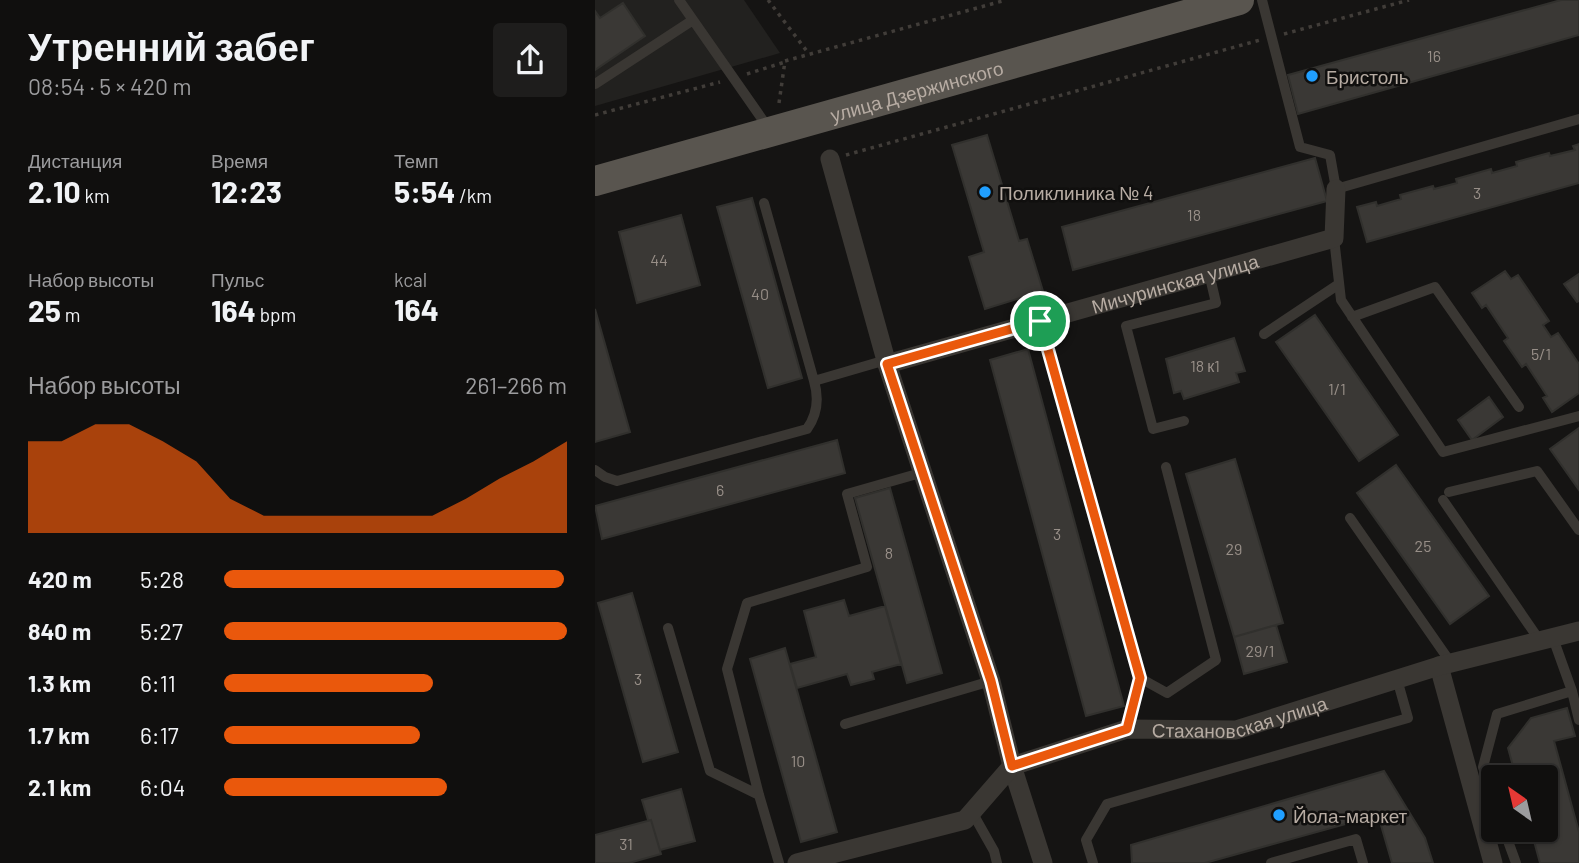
<!DOCTYPE html>
<html lang="ru">
<head>
<meta charset="utf-8">
<style>
	body { margin:0; font-family:Barlow,sans-serif; background:#1e1d1c; color:#f1f3f6; height:100vh; display:flex; flex-direction:column; font-size:26px; white-space:nowrap }
	* { box-sizing:border-box; margin:0 }
	p { font-size:23px; color:#9c9c9e }
	.icon { flex:none; width:38px; height:38px; fill:none; stroke:currentColor; stroke-width:2; stroke-linecap:round; stroke-linejoin:round }
	.map { position:relative; flex:1; overflow:hidden }
	.details { display:flex; flex-direction:column; background:#100f0e; width:595px }
	.details>* { flex:none }
	.needle { width:46px; rotate:326deg }
	.fabs { position:absolute; left:886px; top:765px; display:grid; gap:14px }
	.fabs a { display:grid; place-items:center; width:77px; height:77px; border-radius:7px; background:#100f0e; box-shadow:0 2px 5px #0004,0 0 0 2px #302f2e; font-size:35px }
	.pin { position:absolute; display:grid; place-items:center; width:60px; height:60px; color:#fff; margin:-30px; border:4px solid #fff; border-radius:50%; box-shadow:0 2px 7px #0007 }
	.round { display:grid; place-items:center; flex:none; width:74px; height:74px; border-radius:7px; background:#1e1d1c }
	.headline { display:flex; align-items:center; justify-content:space-between; height:119px; padding:0 28px }
	h1 { font-size:38px; font-weight:700; line-height:52px }
	.stats { display:grid; grid-template-columns:repeat(3,1fr); gap:10px; height:119px; padding:7px 28px }
	.stats div { display:grid; align-content:center }
	.stats b { font-size:30px; font-weight:700 }
	.stats small { font-size:19px; font-weight:400 }
	.stats p { font-size:19px }
	.chart { height:196px; padding:14px 28px }
	.chart p { display:flex; justify-content:space-between }
	.chart svg { width:100%; height:126px; margin-top:7px; fill:#ea580c; opacity:.7 }
	ul { padding:0 28px; list-style:none; font-size:23px }
	li { display:grid; grid-template-columns:112px 84px 1fr; align-items:center; height:52px }
	li i { height:18px; border-radius:9px; background:#ea580c }
	main { display:flex; flex:1; min-height:0 }
	.map>svg:first-child { display:block }
	.built { fill:#22211f }
	.building { fill:#3a3835; stroke:#31302d; stroke-width:2 }
	.lines { fill:none; stroke-linecap:round; stroke-linejoin:round }
	.path { stroke:#413d39; stroke-width:3.5; stroke-dasharray:3.5 5; stroke-linecap:butt }
	.lane { stroke:#3a3733; stroke-width:10 }
	.street { stroke:#3a3733; stroke-width:19 }
	.primary { stroke:#59554f; stroke-width:30 }
	.route-casing { stroke:#fff; stroke-width:14 }
	.route { stroke:#ea580c; stroke-width:9 }
	.poi-dot { fill:#209fff; stroke:#100f0e; stroke-width:2.5 }
	.labels { text-anchor:middle; dominant-baseline:central; stroke-width:5; stroke-linejoin:round; paint-order:stroke }
	.number-label { font-size:16px; fill:#988f88 }
	.poi-label { font-size:19px; fill:#b7aca3; stroke:#100f0e; text-anchor:start }
	.street-label { font-size:19px; fill:#b7aca3; stroke:#100f0e }
</style>
</head>
<body>
<main>
<section class="details">
<div class="headline"><div><h1>Утренний забег</h1><p>08:54 · 5 × 420 m</p></div><a class="round"><svg class="icon" aria-label="share" viewBox="0 0 24 24"><path d="M12 15V3M7 8l5-5 5 5M5 13v7h14v-7"/></svg></a></div>
<div class="stats">
<div><p>Дистанция</p><b>2.10<small> km</small></b></div>
<div><p>Время</p><b>12:23</b></div>
<div><p>Темп</p><b>5:54<small> /km</small></b></div>
</div>
<div class="stats">
<div><p>Набор высоты</p><b>25<small> m</small></b></div>
<div><p>Пульс</p><b>164<small> bpm</small></b></div>
<div><p>kcal</p><b>164</b></div>
</div>
<div class="chart"><p><span>Набор высоты</span>261–266 m</p>
<svg viewBox="0 0 160 44" preserveAspectRatio="none"><path d="M0 44V12L10 12L20 6L30 6L40 12L50 19L60 32L70 38L80 38L90 38L100 38L110 38L120 38L130 32L140 25L150 19L160 12V44z"/></svg>
</div>
<ul>
<li><b>420 m</b>5:28<i style="width:99%"></i></li>
<li><b>840 m</b>5:27<i style="width:100%"></i></li>
<li><b>1.3 km</b>6:11<i style="width:61%"></i></li>
<li><b>1.7 km</b>6:17<i style="width:57%"></i></li>
<li><b>2.1 km</b>6:04<i style="width:65%"></i></li>
</ul>
</section>
<div class="map">
<svg width="984" height="863" viewBox="0 0 984 863">
	<rect width="100%" height="100%" fill="#151413"/>
	<path class="built" d="M0,0H149L185,53L0,106Z"/>
	<path class="building" d="M966,0H984V35L703,114L693,75Z
		M28,3L50,36L0,70V11L5,18Z
		M392,135L424,241L432,239L448,291L390,309L374,257L389,252L357,145Z
		M984,144V183L772,242L762,207L781,202L782,206L806,199L805,195L838,186L839,189L862,183L861,179L896,169L897,173L922,166L921,162L954,153L955,156L980,150L978,146Z
		M720,158L732,201L478,270L467,227Z
		M157,198L207,378L173,388L122,207Z
		M86,215L105,285L42,303L24,232Z
		M910,271L916,279L923,275L954,321L948,325L956,337L963,333L984,364V393L957,412L948,398L952,396L931,364L927,367L909,341L913,338L891,305L887,308L877,293Z
		M984,274V301L982,302L969,284Z
		M0,309L35,432L0,442Z
		M720,315L803,435L764,461L681,342Z
		M639,338L650,371L641,373L644,382L589,399L586,391L579,393L571,359Z
		M433,349L529,706L491,716L395,360Z
		M894,397L908,417L877,440L863,420Z
		M984,428V490L955,449Z
		M242,440L250,473L7,539L0,506Z
		M640,459L688,623L639,637L591,474Z
		M801,465L894,596L855,624L762,493Z
		M295,488L347,673L312,683L260,498Z
		M37,593L83,752L48,762L3,603Z
		M249,600L254,616L290,606L306,664L277,672L279,679L256,685L252,674L202,688L195,664L221,657L209,611Z
		M681,625L692,662L649,674L639,637Z
		M190,648L242,832L206,842L155,659Z
		M972,708L980,736L959,741L984,832V863H945L936,830H950V777H921L913,748L936,718Z
		M789,771L830,838L838,863H797L783,815L610,863H537L536,845Z
		M86,789L100,841L65,850L56,820H53L47,800Z
		M56,820L66,854L34,863H0V835Z"/>
	<g class="lines">
		<path class="path" d="M173,0L214,54
			M689,34L814,0
			M152,74L190,62
			M184,103L190,61L411,0
			M0,115L125,82
			M251,155L665,40"/>
		<path class="lane" d="M84,0L174,129
			M667,0L705,147L735,155L741,189L984,119
			M0,84L98,20
			M169,203L219,381
			M739,238L746,300L848,452L984,416
			M757,317L840,287L924,407
			M445,321L545,678L532,729
			M669,334L744,284
			M589,421L558,429L531,326L621,303L614,273
			M0,470L10,477L22,481L212,429C222,415 224,398 219,381L291,360
			M854,492L942,471L984,530
			M848,500L945,641
			M755,518L856,663
			M73,628L115,771L164,795
			M545,678L572,693L621,660L571,467
			M977,691L984,720
			M250,724L396,681
			M898,796L888,767L902,714L977,691L958,638
			M377,812L399,851L402,863
			M909,830L921,863
			M184,863L164,795L132,669L152,603L272,567L252,494L329,472
			M498,863L491,840L512,804L813,718L802,679
			M676,863L761,839L768,863"/>
		<g class="street">
			<path d="M235,159L292,364L396,681L417,766L448,863"/>
			<path id="s1" d="M292,364L739,238L741,189"/>
			<path d="M844,666L898,863"/>
			<path id="s2" d="M202,863L370,820L417,766L532,729L641,730L844,666L984,631"/>
		</g>
		<path class="primary" id="s3" d="M0,181L644,0"/>
	</g>
	<g class="lines">
		<g class="route-casing">
			<path id="route" d="M445,321L545,678L532,729L417,766L396,681L292,364Z"/>
		</g>
		<use href="#route" class="route"/>
	</g>
	<g class="poi-dot">
		<circle cx="717" cy="76" r="7"/>
		<circle cx="390" cy="192" r="7"/>
		<circle cx="684" cy="815" r="7"/>
	</g>
	<g class="labels">
		<g class="number-label">
			<text x="839" y="55">16</text>
			<text x="882" y="192">3</text>
			<text x="599" y="214">18</text>
			<text x="64" y="259">44</text>
			<text x="165" y="293">40</text>
			<text x="946" y="353">5/1</text>
			<text x="610" y="365">18 к1</text>
			<text x="742" y="388">1/1</text>
			<text x="125" y="489">6</text>
			<text x="462" y="533">3</text>
			<text x="828" y="545">25</text>
			<text x="639" y="548">29</text>
			<text x="294" y="552">8</text>
			<text x="665" y="650">29/1</text>
			<text x="43" y="678">3</text>
			<text x="203" y="760">10</text>
			<text x="31" y="843">31</text>
		</g>
		<g class="poi-label">
			<text x="731" y="76">Бристоль</text>
			<text x="404" y="192">Поликлиника № 4</text>
			<text x="698" y="815">Йола-маркет</text>
		</g>
		<g class="street-label">
			<text stroke="none"><textPath href="#s3" startOffset="334">улица Дзержинского</textPath></text>
			<text stroke="none"><textPath href="#s1" startOffset="299">Мичуринская улица</textPath></text>
			<text stroke="none"><textPath href="#s2" startOffset="480">Стахановская улица</textPath></text>
		</g>
	</g>
</svg>
<div class="fabs">
<a><svg class="needle" viewBox="-14 -14 28 28"><path d="M0-13l5 13h-10z" fill="#e53935"/><path d="M0 13l5-13h-10z" fill="#9c9c9e"/></svg></a>
</div>
<div class="pin" style="left:445px;top:321px;background:#1e9e55"><svg class="icon" aria-label="arrive" viewBox="0 0 24 24"><path d="M6 21V4h12l-3 4 3 4H6"/></svg></div>
</div>
</main>
</body>
</html>
